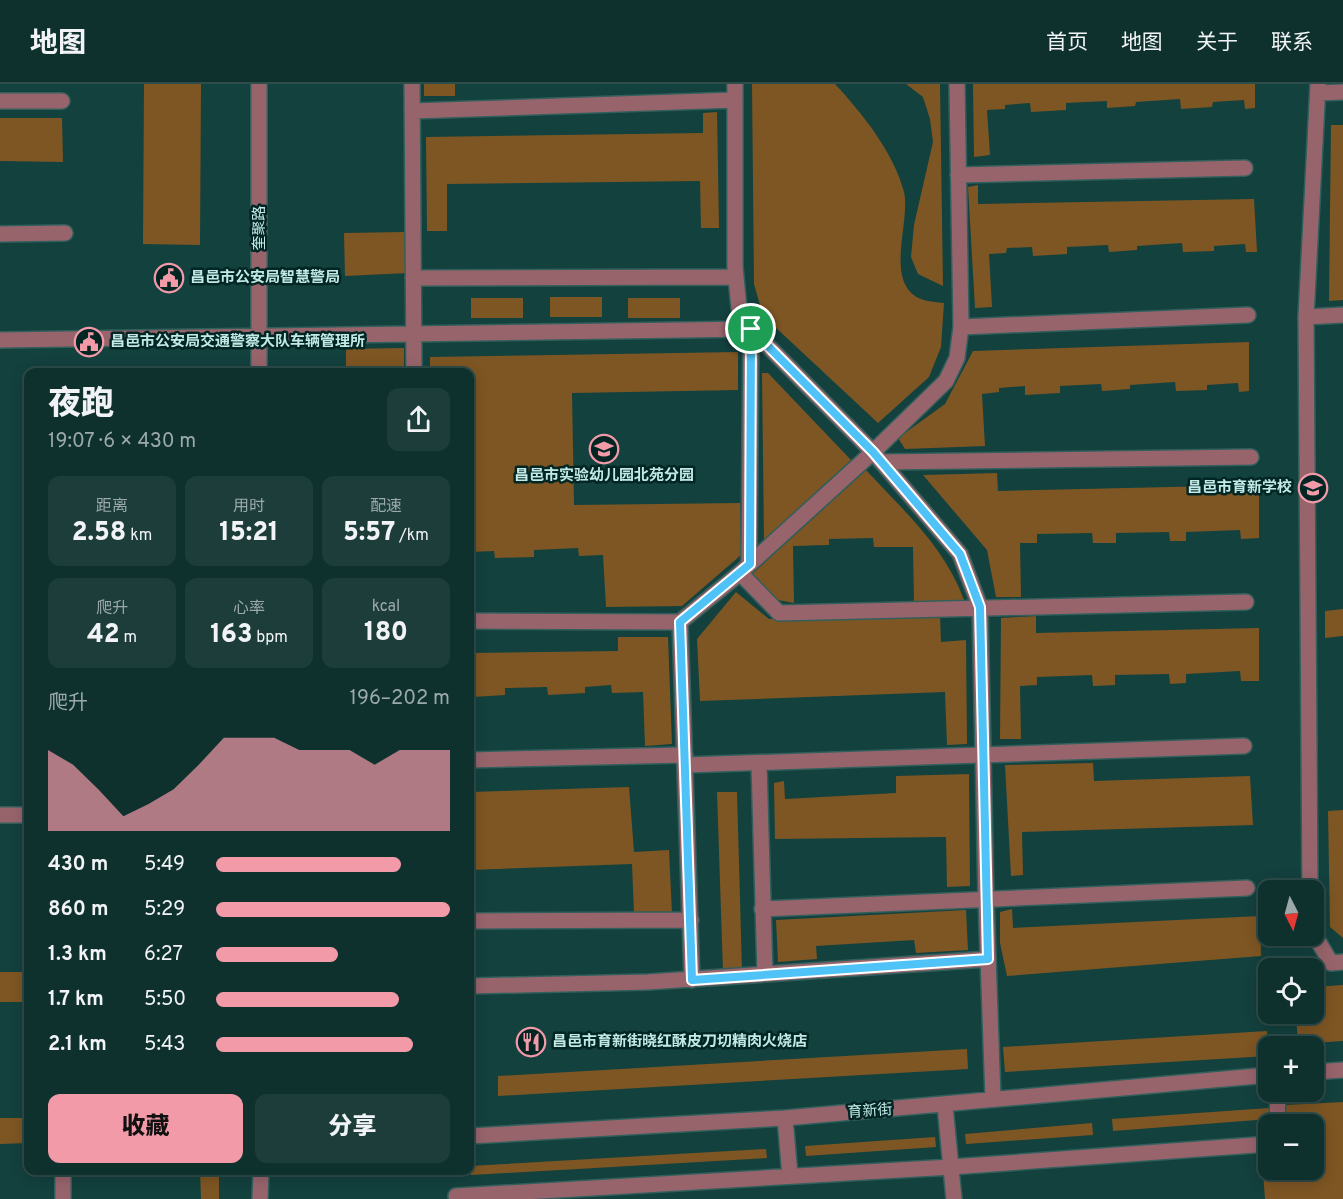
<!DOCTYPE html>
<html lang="zh">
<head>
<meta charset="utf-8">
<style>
	body { margin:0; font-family:Overpass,"Noto Sans SC",sans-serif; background:#1c3d3a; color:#f1f3f6; height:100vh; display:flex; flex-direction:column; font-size:22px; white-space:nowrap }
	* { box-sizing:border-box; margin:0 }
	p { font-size:20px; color:#9ba9aa }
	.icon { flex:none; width:33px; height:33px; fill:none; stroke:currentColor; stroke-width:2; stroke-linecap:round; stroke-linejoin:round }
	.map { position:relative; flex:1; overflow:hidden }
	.panel { position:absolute; left:24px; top:284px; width:450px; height:807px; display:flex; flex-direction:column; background:#0e312e; border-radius:12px; box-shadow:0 3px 15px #0003,0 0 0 2px #2e4c4a }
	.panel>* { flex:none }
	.needle { width:39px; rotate:174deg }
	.controls { position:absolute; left:1258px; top:796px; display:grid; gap:12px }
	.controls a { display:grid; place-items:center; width:66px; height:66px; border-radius:12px; background:#0e312e; box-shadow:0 3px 15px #0003,0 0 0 2px #2e4c4a; font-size:30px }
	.pin { position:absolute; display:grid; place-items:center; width:51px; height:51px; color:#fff; margin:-26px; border:3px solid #fff; border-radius:50%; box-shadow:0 2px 6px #0007 }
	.round { display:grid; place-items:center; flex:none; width:63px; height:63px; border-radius:12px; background:#1c3d3a }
	.headline { display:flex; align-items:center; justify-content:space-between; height:102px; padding:0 24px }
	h1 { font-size:33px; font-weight:800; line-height:45px }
	.metrics { display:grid; grid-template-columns:repeat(3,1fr); gap:9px; height:102px; padding:6px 24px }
	.metrics div { display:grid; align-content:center; border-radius:12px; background:#1c3d3a; text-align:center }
	.metrics b { font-size:26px; font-weight:800 }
	.metrics small { font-size:16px; font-weight:400 }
	.metrics p { font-size:16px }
	.chart { height:168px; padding:12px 24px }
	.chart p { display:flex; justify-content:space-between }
	.chart svg { width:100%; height:108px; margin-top:6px; fill:#f39aa8; opacity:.7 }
	.primary-button { display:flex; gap:12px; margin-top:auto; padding:12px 24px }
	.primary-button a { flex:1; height:69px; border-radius:12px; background:#f39aa8; color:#111; font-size:24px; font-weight:800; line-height:69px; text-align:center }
	.primary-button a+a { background:#1c3d3a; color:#f1f3f6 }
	ul { padding:0 24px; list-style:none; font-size:20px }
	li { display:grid; grid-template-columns:96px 72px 1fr; align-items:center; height:45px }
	li i { height:15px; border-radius:8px; background:#f39aa8 }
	header { display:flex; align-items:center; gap:36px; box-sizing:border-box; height:84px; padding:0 30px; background:#0e312e; border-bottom:2px solid #2e4c4a }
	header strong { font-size:28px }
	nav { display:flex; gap:33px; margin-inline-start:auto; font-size:21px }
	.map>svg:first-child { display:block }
	.green { fill:#7e5623 }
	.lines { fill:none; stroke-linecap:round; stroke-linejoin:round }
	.minor-casing { stroke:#325f5c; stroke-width:18 }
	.minor { stroke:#98646c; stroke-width:15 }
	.route-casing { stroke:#fff; stroke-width:12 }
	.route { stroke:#4fc3f7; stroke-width:8 }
	.labels { text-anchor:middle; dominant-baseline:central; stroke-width:5; stroke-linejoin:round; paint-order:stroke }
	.street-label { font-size:15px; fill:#c2e9e5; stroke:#012624 }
	.poi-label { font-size:15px; font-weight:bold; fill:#c2e9e5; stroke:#012624; text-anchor:start }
</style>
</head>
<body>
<header>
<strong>地图</strong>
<nav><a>首页</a><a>地图</a><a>关于</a><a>联系</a></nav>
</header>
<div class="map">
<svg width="1343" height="1115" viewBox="0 0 1343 1115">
	<rect width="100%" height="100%" fill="#13413e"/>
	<path class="green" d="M144,0H201L200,161L143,160Z
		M424,0H455V12H424Z
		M752,0H835C862,29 894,69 904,108C911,138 883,199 921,215C928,218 937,218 944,219L941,263L929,293L878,339L774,242L760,221L754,200Z
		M906,0H940L943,202L918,190L911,173L914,141L933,58L930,35L923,13Z
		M973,0H1255V24L1245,25L1244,16L1213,18L1212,23L1181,25L1180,15L1136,18L1135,22L1107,24V17L1066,19V26L1031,28L1030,19L1005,21V25L987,26L990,71L974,73Z
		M717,28L719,144H701L700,97L447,100V147H427L426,53L703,49V29Z
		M0,34H62L63,78L0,77Z
		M1331,41H1343V216L1329,217Z
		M978,101V120L1254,115L1257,168H1246L1245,160L1214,162V167L1183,168L1182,159L1137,162V166L1109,168L1108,161L1067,163V170L1033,172L1032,163L1007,164L1006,169L989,170L992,223L975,224L968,103Z
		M406,148L408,189L345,192L344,149Z
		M550,213H602V233H550Z
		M471,214H523V234H471Z
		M628,214H680V234H628Z
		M1249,258V307L1239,308L1238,299L1207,301V306L1176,307L1175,298L1130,301V305L1102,307L1101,300L1060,302V309L1025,311V302L999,304V308L982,310L985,362L905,365L898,354L945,320L973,267Z
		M404,264V288H346V265Z
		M738,268V306L572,309L574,421L740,419L741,471L682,522L606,523L603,471L579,472L578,464L534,466V473L495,474L494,467L470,468V288H430V273Z
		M762,289H768L851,376L764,456Z
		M866,386C903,426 945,463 964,516L914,519L913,463H874L873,454L829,455V461L793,462L794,519L778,516L749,493Z
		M997,389L998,407L1259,401V454L1241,455L1240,446L1186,448V457H1170L1169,448L1116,449V459H1093L1092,449L1037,450V459H1020L1021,513H996L987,466L923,391Z
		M736,508L769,535L940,532L941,558L966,556L967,660L947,661L945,608L700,617L697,555Z
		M1343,525V552L1325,554V527Z
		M1036,532V549L1259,544V597H1241L1240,587L1186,590V599L1170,600L1169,590L1115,591V601L1093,602L1092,591L1037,593V601L1020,602L1021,655H1000L1001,534Z
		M618,553H668L672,660L645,662L643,608L612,609L611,601L585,603V609L548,611L547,603L505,604V611L473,613L472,603H470V569L618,567Z
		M1093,679L1094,697L1250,692L1253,741L1022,748L1023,791L1011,792L1005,681Z
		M969,690L970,802L947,803L946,753L775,755L774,699L784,697L785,715L896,709V692Z
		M629,703L634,768L669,766L672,830L634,829L632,780L470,786V708Z
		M717,708H737L742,887L723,888Z
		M1343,726V854L1330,843L1328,727Z
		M1012,825L1013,844L1260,832L1261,872L1007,892L1000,859V828Z
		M966,826L968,866L916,869L914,856L816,862L817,875L778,878L776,836Z
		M0,888H28V918H0Z
		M1343,901V957L1298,960L1296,930H1314V903Z
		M1267,947L1268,972L1005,988L1003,963Z
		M967,965L968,985L498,1012V992Z
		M1343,1018V1115H1265L1263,1089L1314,1086V1041H1285V1021Z
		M1269,1024L1270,1035L1113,1047L1112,1035Z
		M0,1034H28V1059L0,1060Z
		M1092,1039L1093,1051L966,1060L965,1050Z
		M935,1053L936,1063L806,1072L805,1062Z
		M766,1065L767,1074L471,1091L470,1082Z
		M200,1086H219V1115H201Z"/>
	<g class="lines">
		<g class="minor-casing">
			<path id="minor" d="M259,0V288
				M412,0L414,288
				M957,0L961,243L957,274L946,297L873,368L960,470L980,523L986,815L993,1015
				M1318,9L1343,8
				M0,17H62
				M412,27L735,16
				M958,91L1245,84
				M0,150L65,149
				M413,194L736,193
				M1306,233L1343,231
				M961,243L1248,231
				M0,256L751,245L749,480
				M882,378L1251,373
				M740,489L779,529L1246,518
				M470,537L680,538
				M470,676L685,671
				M759,680L765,890
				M685,681L1244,662
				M0,731H28
				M1310,807L1306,233L1318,0
				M762,825L1247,804
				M470,837L691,836
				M1314,850L1331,879L1343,878
				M692,896L680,538L740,489L873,368L751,245L739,224L735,183V0
				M470,902L648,898L988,875
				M1314,988L1343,986
				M945,1022L954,1115
				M785,1034L790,1092
				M1277,1041L1278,1008
				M470,1052L785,1034L1269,991
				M63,1086V1115
				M456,1112L951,1083L1269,1060
				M260,1115L261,1086"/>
		</g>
		<use href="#minor" class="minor"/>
	</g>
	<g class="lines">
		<g class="route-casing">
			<path id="route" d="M751,245L873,368L960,470L980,523L988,875L692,896L680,538L750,480Z"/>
		</g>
		<use href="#route" class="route"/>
	</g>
	<defs>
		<g id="civic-ring" transform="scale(1.5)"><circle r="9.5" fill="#012624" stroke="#f39aa8" stroke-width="1.5"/><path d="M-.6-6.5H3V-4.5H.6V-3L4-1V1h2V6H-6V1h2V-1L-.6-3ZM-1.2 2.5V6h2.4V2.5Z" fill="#f39aa8"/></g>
		<g id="school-ring" transform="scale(1.5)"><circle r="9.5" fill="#012624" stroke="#f39aa8" stroke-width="1.5"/><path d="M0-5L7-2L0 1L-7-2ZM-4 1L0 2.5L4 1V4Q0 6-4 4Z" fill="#f39aa8"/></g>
		<g id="restaurant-ring" transform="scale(1.5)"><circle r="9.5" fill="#012624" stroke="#f39aa8" stroke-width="1.5"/><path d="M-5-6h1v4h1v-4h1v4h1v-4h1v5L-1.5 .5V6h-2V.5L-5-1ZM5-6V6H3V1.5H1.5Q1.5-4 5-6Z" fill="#f39aa8"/></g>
	</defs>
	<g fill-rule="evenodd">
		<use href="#civic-ring" x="169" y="194"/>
		<use href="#civic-ring" x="89" y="258"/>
		<use href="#school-ring" x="604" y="365"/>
		<use href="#school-ring" x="1313" y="404"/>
		<use href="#restaurant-ring" x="531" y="958"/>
	</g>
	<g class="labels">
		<g class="street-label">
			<text transform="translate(260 144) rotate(-90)">奎聚路</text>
			<text transform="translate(870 1028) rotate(-4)">育新街</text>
		</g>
		<g class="poi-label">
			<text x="190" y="194">昌邑市公安局智慧警局</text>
			<text x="110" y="258">昌邑市公安局交通警察大队车辆管理所</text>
			<text x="604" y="392" text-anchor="middle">昌邑市实验幼儿园北苑分园</text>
			<text x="1292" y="404" text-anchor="end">昌邑市育新学校</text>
			<text x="552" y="958">昌邑市育新街晓红酥皮刀切精肉火烧店</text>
		</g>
	</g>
</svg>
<div class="controls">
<a><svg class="needle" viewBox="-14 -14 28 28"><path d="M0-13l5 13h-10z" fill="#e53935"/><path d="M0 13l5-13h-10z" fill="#9ba9aa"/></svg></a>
<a><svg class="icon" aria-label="locate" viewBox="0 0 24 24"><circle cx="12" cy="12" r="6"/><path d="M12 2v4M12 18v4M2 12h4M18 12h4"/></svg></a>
<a>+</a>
<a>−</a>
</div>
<div class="pin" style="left:751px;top:245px;background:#1e9e55"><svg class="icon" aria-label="arrive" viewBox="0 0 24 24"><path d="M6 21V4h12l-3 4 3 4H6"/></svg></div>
<section class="panel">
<div class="headline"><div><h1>夜跑</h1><p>19:07 · 6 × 430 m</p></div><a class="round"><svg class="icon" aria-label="share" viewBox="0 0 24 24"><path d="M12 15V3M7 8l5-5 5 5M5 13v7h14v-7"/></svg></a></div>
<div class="metrics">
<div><p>距离</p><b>2.58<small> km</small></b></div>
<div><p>用时</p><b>15:21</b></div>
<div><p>配速</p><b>5:57<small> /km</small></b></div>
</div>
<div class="metrics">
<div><p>爬升</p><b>42<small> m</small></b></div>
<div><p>心率</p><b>163<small> bpm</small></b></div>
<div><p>kcal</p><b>180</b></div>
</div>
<div class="chart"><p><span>爬升</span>196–202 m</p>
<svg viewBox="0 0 160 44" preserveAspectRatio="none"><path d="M0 44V11L10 17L20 27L30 38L40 33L50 27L60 17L70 6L80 6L90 6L100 11L110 11L120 11L130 17L140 11L150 11L160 11V44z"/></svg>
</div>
<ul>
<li><b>430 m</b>5:49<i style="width:79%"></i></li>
<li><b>860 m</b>5:29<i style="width:100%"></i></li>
<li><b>1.3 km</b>6:27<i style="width:52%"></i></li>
<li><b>1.7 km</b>5:50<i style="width:78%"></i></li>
<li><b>2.1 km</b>5:43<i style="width:84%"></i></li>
</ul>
<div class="primary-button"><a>收藏</a><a>分享</a></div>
</section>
</div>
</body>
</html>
